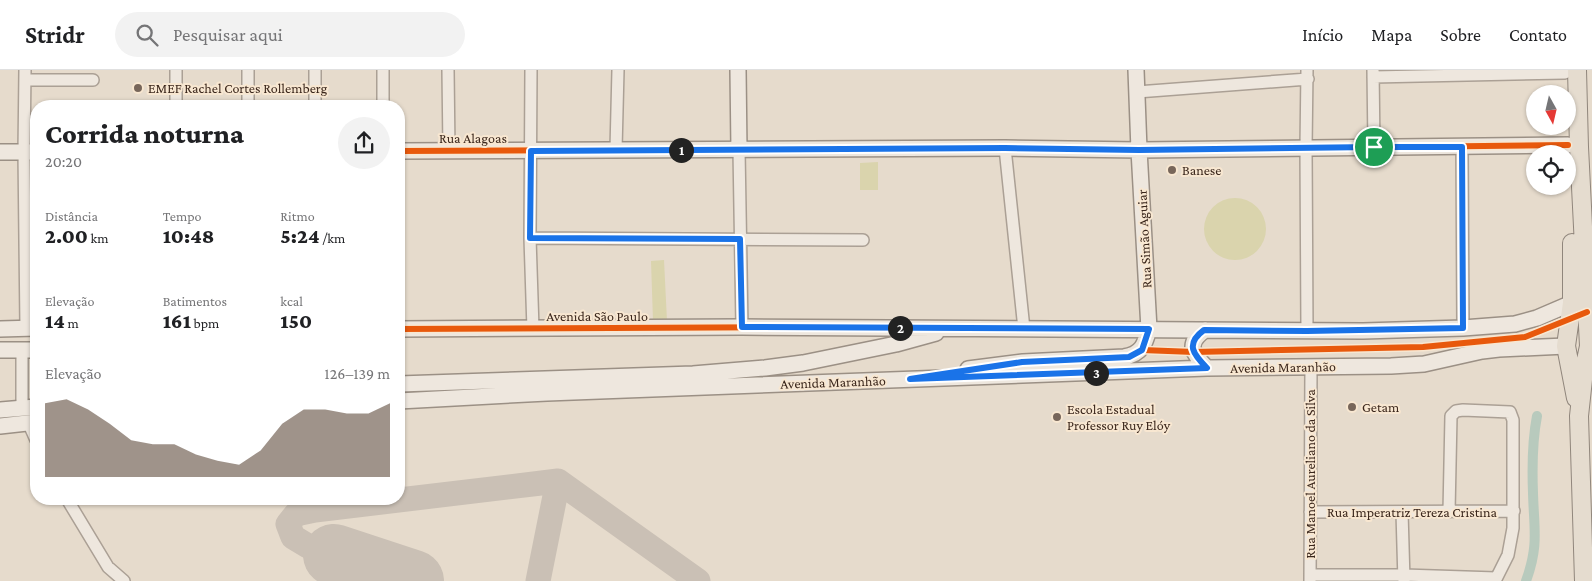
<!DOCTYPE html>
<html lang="pt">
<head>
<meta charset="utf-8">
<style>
	body { margin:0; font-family:"Crimson Pro",serif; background:#f2f2f2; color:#202124; height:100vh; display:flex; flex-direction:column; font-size:19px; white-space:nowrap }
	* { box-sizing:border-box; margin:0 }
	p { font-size:16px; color:#757577 }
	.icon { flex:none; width:28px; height:28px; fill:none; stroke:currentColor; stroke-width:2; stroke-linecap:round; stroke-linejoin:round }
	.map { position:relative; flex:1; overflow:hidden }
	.panel { position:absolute; left:30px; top:30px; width:375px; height:405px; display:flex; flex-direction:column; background:#fff; border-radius:20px; box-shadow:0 1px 4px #0004 }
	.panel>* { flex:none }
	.needle { width:32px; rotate:172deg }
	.fabs { position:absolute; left:1526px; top:15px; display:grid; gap:10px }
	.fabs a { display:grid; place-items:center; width:50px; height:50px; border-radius:50%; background:#fff; box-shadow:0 1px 4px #0004; font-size:25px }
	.pin { position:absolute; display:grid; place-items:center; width:42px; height:42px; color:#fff; margin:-21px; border:2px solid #fff; border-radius:50%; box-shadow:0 1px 5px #0007 }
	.km { position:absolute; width:25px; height:25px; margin:-12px; border-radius:50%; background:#222; color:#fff; font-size:14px; line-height:25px; text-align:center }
	.round { display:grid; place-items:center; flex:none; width:52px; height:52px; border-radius:26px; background:#f2f2f2 }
	.head { display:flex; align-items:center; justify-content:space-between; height:85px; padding:0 15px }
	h1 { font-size:28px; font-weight:800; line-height:38px }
	.metrics { display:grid; grid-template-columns:repeat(3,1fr); gap:8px; height:85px; padding:5px 15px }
	.metrics div { display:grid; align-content:center }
	.metrics b { font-size:21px; font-weight:800 }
	.metrics small { font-size:14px; font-weight:400 }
	.metrics p { font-size:14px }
	.chart { height:140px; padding:10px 15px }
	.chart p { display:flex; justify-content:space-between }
	.chart svg { width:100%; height:90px; margin-top:5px; fill:#77665a; opacity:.7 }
	header { display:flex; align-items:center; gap:30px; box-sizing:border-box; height:70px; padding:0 25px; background:#fff; border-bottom:1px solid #e0e0e0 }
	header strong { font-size:24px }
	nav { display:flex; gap:28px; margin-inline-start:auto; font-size:18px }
	.search { width:350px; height:45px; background:#f2f2f2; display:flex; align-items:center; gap:12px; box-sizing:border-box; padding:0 18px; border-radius:28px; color:#757577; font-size:19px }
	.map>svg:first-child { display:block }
	.green { fill:#dad4ad }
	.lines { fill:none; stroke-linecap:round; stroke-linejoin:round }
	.canal { stroke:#b8cabd; stroke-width:10 }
	.taxiway { stroke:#cac0b5; stroke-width:25 }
	.runway { stroke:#cac0b5; stroke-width:62 }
	.street-casing { stroke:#aba095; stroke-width:14 }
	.secondary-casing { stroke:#9b9085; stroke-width:18 }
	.primary-casing { stroke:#90867c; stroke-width:20 }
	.street { stroke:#eee7de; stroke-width:11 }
	.secondary { stroke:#eee7de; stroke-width:15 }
	.primary { stroke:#e5dccf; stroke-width:18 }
	.cycleway-casing { stroke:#f8e7d1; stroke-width:9 }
	.cycleway { stroke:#e8590c; stroke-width:6 }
	.route-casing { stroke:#fff; stroke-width:10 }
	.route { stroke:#1a73e8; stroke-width:6 }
	.poi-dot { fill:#77665a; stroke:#f8e7d1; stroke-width:2 }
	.labels { text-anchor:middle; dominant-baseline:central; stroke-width:4; stroke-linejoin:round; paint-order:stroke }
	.poi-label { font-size:14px; fill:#3b271c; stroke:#f8e7d1; text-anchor:start }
	.street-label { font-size:14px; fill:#3b271c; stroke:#f8e7d1 }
</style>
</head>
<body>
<header>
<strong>Stridr</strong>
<div class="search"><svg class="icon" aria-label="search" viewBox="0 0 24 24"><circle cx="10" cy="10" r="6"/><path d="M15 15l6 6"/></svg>Pesquisar aqui</div>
<nav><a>Início</a><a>Mapa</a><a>Sobre</a><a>Contato</a></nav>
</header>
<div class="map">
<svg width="1592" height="511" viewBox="0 0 1592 511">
	<rect width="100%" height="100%" fill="#e6dbcc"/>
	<path class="green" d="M878,92V120H860V93Z
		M1204 159a31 31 0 1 1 62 0a31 31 0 1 1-62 0Z
		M664,190L667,251H653L651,191Z"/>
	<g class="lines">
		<path class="canal" d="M1526,511C1539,475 1534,460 1533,423C1532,397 1532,372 1537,346"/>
		<path class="taxiway" d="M334,485L308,476L293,467L288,454L296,444L315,440L558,411L698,511
			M538,511L558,411"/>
		<path class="runway" d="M334,485L413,511"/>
		<g class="street-casing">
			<path id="street" d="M25,0L24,82L26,258
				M176,0V36
				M248,0V36
				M383,0V36
				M448,0L449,80
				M531,0L530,168L533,259
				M1373,0L1374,77
				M1373,7L1565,3
				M25,10H93
				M1137,22L1308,9
				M315,36V0
				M1462,77L1463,258
				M1005,78L1024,259
				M616,79L618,0
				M739,80L742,257
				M530,168L863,170
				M1307,261L1306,78L1307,0
				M22,280V338
				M28,352L36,370
				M67,429L108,497L124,511
				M1310,442L1514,441
				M1402,442L1404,511
				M1449,442L1451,346L1456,341L1463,340L1510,342L1513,350V458L1508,485L1495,511
				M1310,505H1404L1496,508
				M1310,511L1311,296"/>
		</g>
		<g class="secondary-casing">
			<path id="secondary" d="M738,0L739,80
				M399,81L1005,78L1139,80L1568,75
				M0,82H36
				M0,259L36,258
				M399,259L742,257L1363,261L1463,258L1515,254L1537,248L1572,233
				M1205,260C1185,274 1193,284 1207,298
				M0,280H36
				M968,299L1023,292L1124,287C1142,284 1145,274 1149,259L1139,80L1136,0
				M399,314L693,304L765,298L803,293L896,274L936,263
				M399,331L547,323L1207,298L1391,296L1424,294L1482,281L1499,279L1566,276
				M0,340L36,337
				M0,356L36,352"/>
		</g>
		<g class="primary-casing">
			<path id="primary" d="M1577,0L1579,77L1589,276L1584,300L1579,346L1584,511
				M1572,173V233L1566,276L1576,328"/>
		</g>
		<use href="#street" class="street"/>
		<use href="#secondary" class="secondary"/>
		<use href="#primary" class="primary"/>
		<g class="cycleway-casing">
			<path id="cycleway" d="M399,81L1005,78L1139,80L1568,75
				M399,259L796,257
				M1142,280L1194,282L1423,277L1525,267L1587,242"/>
		</g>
		<use href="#cycleway" class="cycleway"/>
	</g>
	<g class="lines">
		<g class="route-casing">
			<path id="route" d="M1374,77H1462L1463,258L1307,261L1204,260C1185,274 1193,284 1207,298L910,309L1022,292L1129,287L1142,280L1149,259L742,257L740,169L530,168L531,81L1005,78L1139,80Z"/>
		</g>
		<use href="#route" class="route"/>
	</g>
	<g class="poi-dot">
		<circle cx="138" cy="18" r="5"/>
		<circle cx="1172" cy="100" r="5"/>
		<circle cx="1352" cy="337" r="5"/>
		<circle cx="1057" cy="347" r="5"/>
	</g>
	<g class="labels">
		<g class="poi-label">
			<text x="148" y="18">EMEF Rachel Cortes Rollemberg</text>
			<text x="1182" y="100">Banese</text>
			<text x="1362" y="337">Getam</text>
			<text x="1067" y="339">Escola Estadual<tspan x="1067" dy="16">Professor Ruy Elóy</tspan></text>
		</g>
		<g class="street-label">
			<text x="473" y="68">Rua Alagoas</text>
			<text transform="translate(1144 169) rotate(-93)">Rua Simão Aguiar</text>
			<text x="597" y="246">Avenida São Paulo</text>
			<text transform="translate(1283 297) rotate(-1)">Avenida Maranhão</text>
			<text transform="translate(833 312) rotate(-2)">Avenida Maranhão</text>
			<text transform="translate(1310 404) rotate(-90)">Rua Manoel Aureliano da Silva</text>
			<text x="1412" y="442">Rua Imperatriz Tereza Cristina</text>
		</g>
	</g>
</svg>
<div class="fabs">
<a><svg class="needle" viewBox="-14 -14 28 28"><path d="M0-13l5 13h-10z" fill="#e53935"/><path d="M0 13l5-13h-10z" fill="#757577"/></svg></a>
<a><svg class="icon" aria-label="locate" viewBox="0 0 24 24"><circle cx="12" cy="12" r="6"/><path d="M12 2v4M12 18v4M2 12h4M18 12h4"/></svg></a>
</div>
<div class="pin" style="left:1374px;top:77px;background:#1e9e55"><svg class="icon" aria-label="arrive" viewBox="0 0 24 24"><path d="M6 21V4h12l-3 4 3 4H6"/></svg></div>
<b class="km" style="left:681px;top:80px">1</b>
<b class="km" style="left:900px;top:258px">2</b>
<b class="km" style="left:1096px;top:303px">3</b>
<section class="panel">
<div class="head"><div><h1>Corrida noturna</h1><p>20:20</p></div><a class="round"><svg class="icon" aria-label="share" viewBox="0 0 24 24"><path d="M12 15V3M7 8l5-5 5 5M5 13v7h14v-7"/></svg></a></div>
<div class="metrics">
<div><p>Distância</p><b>2.00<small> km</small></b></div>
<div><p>Tempo</p><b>10:48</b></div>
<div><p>Ritmo</p><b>5:24<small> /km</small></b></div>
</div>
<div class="metrics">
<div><p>Elevação</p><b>14<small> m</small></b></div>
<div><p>Batimentos</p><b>161<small> bpm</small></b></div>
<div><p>kcal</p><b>150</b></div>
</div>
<div class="chart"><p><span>Elevação</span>126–139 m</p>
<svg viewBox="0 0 160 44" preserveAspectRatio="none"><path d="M0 44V8L10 6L20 11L30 18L40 26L50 28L60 28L70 33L80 36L90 38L100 31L110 18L120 11L130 11L140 13L150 13L160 8V44z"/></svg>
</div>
</section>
</div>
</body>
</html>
